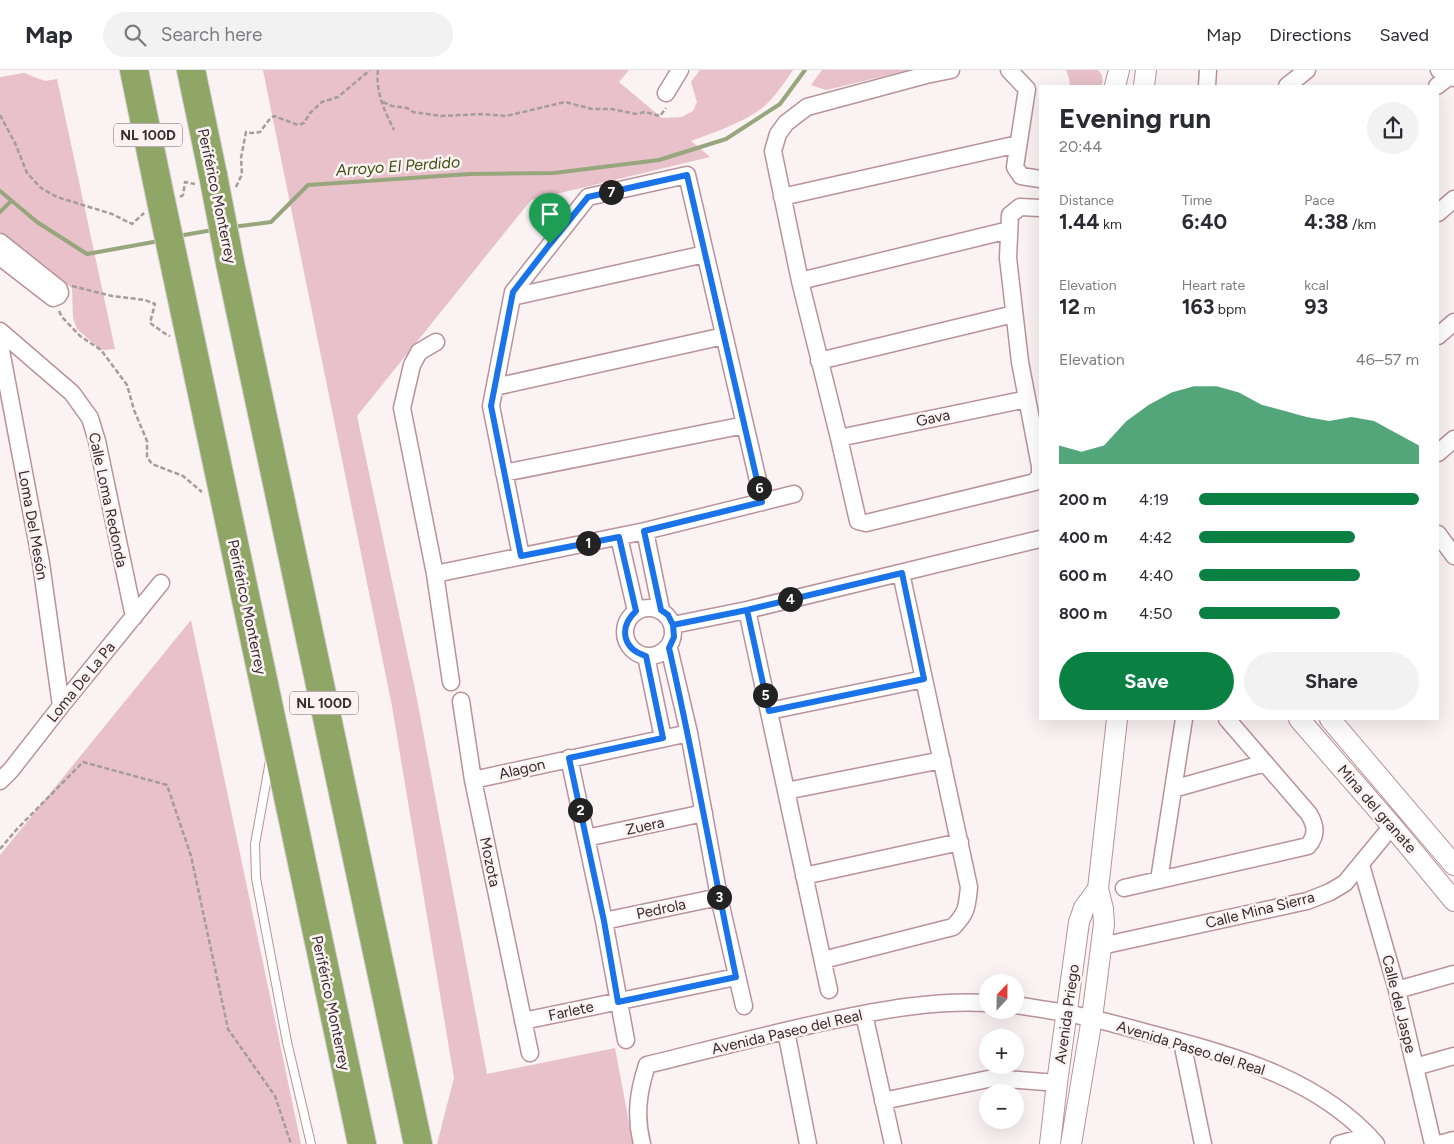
<!DOCTYPE html>
<html lang="en">
<head>
<meta charset="utf-8">
<style>
	body { margin:0; font-family:Figtree,sans-serif; background:#f2f2f3; color:#2b2b33; height:100vh; display:flex; flex-direction:column; font-size:19px; white-space:nowrap }
	* { box-sizing:border-box; margin:0 }
	p { font-size:16px; color:#7c7c81 }
	.icon { flex:none; width:28px; height:28px; fill:none; stroke:currentColor; stroke-width:2; stroke-linecap:round; stroke-linejoin:round }
	.map { position:relative; flex:1; overflow:hidden }
	.side { position:absolute; left:1039px; top:15px; width:400px; height:635px; display:flex; flex-direction:column; background:#fff; border-radius:0px; box-shadow:0 5px 20px #0002 }
	.side>* { flex:none }
	.needle { width:32px; rotate:22deg }
	.fabs { position:absolute; left:979px; top:904px; display:grid; gap:10px }
	.fabs a { display:grid; place-items:center; width:45px; height:45px; border-radius:50%; background:#fff; box-shadow:0 5px 20px #0002; font-size:25px }
	.pin { position:absolute; display:grid; place-items:center; width:42px; height:42px; color:#fff; margin:-51px -21px; border-radius:50% 50% 50% 0; rotate:-45deg; box-shadow:0 0 5px #0007 }
	.pin .icon { rotate:45deg }
	.km { position:absolute; width:25px; height:25px; margin:-12px; border-radius:50%; background:#222; color:#fff; font-size:14px; line-height:25px; text-align:center }
	.round { display:grid; place-items:center; flex:none; width:52px; height:52px; border-radius:26px; background:#f2f2f3 }
	.head { display:flex; align-items:center; justify-content:space-between; height:85px; padding:0 20px }
	h1 { font-size:28px; font-weight:700; line-height:38px }
	.stats { display:grid; grid-template-columns:repeat(3,1fr); gap:8px; height:85px; padding:5px 20px }
	.stats div { display:grid; align-content:center }
	.stats b { font-size:21px; font-weight:700 }
	.stats small { font-size:14px; font-weight:400 }
	.stats p { font-size:14px }
	.chart { height:140px; padding:10px 20px }
	.chart p { display:flex; justify-content:space-between }
	.chart svg { width:100%; height:90px; margin-top:5px; fill:#0b8043; opacity:.7 }
	.primary-button { display:flex; gap:10px; margin-top:auto; padding:10px 20px }
	.primary-button a { flex:1; height:58px; border-radius:30px; background:#0b8043; color:#fff; font-size:20px; font-weight:700; line-height:58px; text-align:center }
	.primary-button a+a { background:#f2f2f3; color:#2b2b33 }
	ul { padding:0 20px; list-style:none; font-size:16px }
	li { display:grid; grid-template-columns:80px 60px 1fr; align-items:center; height:38px }
	li i { height:12px; border-radius:6px; background:#0b8043 }
	header { display:flex; align-items:center; gap:30px; box-sizing:border-box; height:70px; padding:0 25px; background:#fff; border-bottom:1px solid #e1e1e2 }
	header strong { font-size:24px }
	nav { display:flex; gap:28px; margin-inline-start:auto; font-size:18px }
	.search { width:350px; height:45px; background:#f2f2f3; display:flex; align-items:center; gap:12px; box-sizing:border-box; padding:0 18px; border-radius:28px; color:#7c7c81; font-size:19px }
	.map>svg:first-child { display:block }
	.green { fill:#e8c1ca }
	.lines { fill:none; stroke-linecap:round; stroke-linejoin:round }
	.stream { stroke:#97a67c; stroke-width:4 }
	.service-casing { stroke:#b9929b; stroke-width:10 }
	.minor-casing { stroke:#b9929b; stroke-width:19 }
	.tertiary-casing { stroke:#b9929b; stroke-width:22 }
	.motorway-casing { stroke:#d3d0d1; stroke-width:30 }
	.path { stroke:#a69b9d; stroke-width:2.5; stroke-dasharray:5 2.5; stroke-linecap:butt }
	.service { stroke:#fff; stroke-width:8 }
	.minor { stroke:#fff; stroke-width:16 }
	.tertiary { stroke:#fff; stroke-width:20 }
	.motorway { stroke:#90a666; stroke-width:28 }
	.motorway-bridge-casing { stroke:#d3d0d1; stroke-width:30; stroke-linecap:butt }
	.motorway-bridge { stroke:#90a666; stroke-width:28 }
	.route-casing { stroke:#fff; stroke-width:10 }
	.route { stroke:#1a73e8; stroke-width:6 }
	.labels { text-anchor:middle; dominant-baseline:central; stroke-width:5; stroke-linejoin:round; paint-order:stroke }
	.shield { fill:#faf2f3; stroke:#736568; stroke-width:1 }
	.shield-label { font-size:14px; font-weight:bold; fill:#39292d }
	.street-label { font-size:15px; fill:#39292d; stroke:#faf2f3 }
	.water-label { font-size:16px; font-style:italic; fill:#405211; stroke:#faf2f3 }
</style>
</head>
<body>
<header>
<strong>Map</strong>
<div class="search"><svg class="icon" aria-label="search" viewBox="0 0 24 24"><circle cx="10" cy="10" r="6"/><path d="M15 15l6 6"/></svg>Search here</div>
<nav><a>Map</a><a>Directions</a><a>Saved</a></nav>
</header>
<div class="map">
<svg width="1454" height="1074" viewBox="0 0 1454 1074">
	<rect width="100%" height="100%" fill="#faf2f3"/>
	<path class="green" d="M263,0H629L619,12L662,48L682,47L693,41L697,32L691,12L700,0H793C784,13 774,29 761,39C740,54 715,62 691,71L710,87L531,130L357,346L417,629L487,1004L615,978L633,1074H437L454,1008L392,636Z
		M822,0H910L826,20L811,15Z
		M1066,0H1098C1103,5 1103,9 1102,16H1070L1069,8Z
		M24,3L45,11L57,9L115,279L101,280L77,259L73,248L72,218L0,162V7Z
		M191,550L301,1074H0V785Z"/>
	<g class="lines">
		<path class="stream" d="M0,121L37,152L87,184L159,171
			M0,142L11,131
			M232,157L271,152L308,115L470,104L554,103L659,90L726,69L780,34L805,0
			M178,166L213,160"/>
		<g class="service-casing">
			<path id="service" d="M270,691L255,774L256,808L287,972L311,1074"/>
		</g>
		<g class="minor-casing">
			<path id="minor" d="M951,0L926,5L807,37L786,53L778,64L773,81L800,211L839,368L858,451L866,453L1035,412L1040,405V396L1020,292L1008,188L1010,145L1020,137L1040,138
				M1009,0L1027,19L1015,97L1021,106L1040,109
				M1439,0L1454,8
				M1207,16L1208,0
				M1287,16L1307,0
				M1437,16L1450,6
				M666,23L680,0
				M782,127L1018,74
				M1438,143L1454,129
				M0,172L59,219L60,223L58,226L53,228L0,187
				M800,211L1009,160
				M512,227L705,184
				M0,261L72,323L90,348L97,371L134,547
				M1438,266L1454,252
				M436,272L419,282L412,295L402,338L435,504L451,612
				M0,275L41,493L61,636
				M819,291L1014,244
				M495,317L724,266
				M839,368L1027,329
				M1438,383L1454,369
				M504,403L745,355
				M645,461L661,540
				M1438,464L1454,486
				M619,467L636,541
				M521,486L491,336L513,222L588,127L687,105L763,432
				M435,504L645,461L794,424
				M625 562a24 24 0 1 1 48 0a24 24 0 1 1-48 0Z
				M747,540L829,920
				M673,555L747,540L1040,469
				M669,578L689,663L719,827L744,936
				M646,586L663,668
				M461,631L473,710L530,983
				M769,641L924,609
				M569,688L604,851L626,970
				M473,710L689,663
				M0,711L11,700L61,636L161,513
				M1173,719L1265,693
				M786,721L942,690
				M586,768L704,743
				M1361,795L1397,920L1433,1074
				M804,806L960,772
				M1159,810L1184,649
				M1124,818L1308,776C1317,765 1316,756 1309,744L1227,649
				M604,851L719,827
				M1101,876L1307,831L1330,822L1345,813L1392,756
				M823,890L953,857C967,843 967,837 969,817L901,503
				M1397,920L1454,904
				M1015,935C1040,939 1065,942 1090,948C1113,953 1136,960 1159,966C1237,986 1322,1011 1376,1074
				M864,944L893,1074
				M523,951L736,907
				M786,961L808,1074
				M1182,972L1203,1074
				M1415,997L1454,986
				M883,1031L993,1008L1057,1013
				M642,1074C635,1046 638,1022 647,995C708,980 768,964 829,951C881,940 934,930 988,933
				M1339,1074L1369,1066
				M1439,1074L1454,1070"/>
		</g>
		<g class="tertiary-casing">
			<path id="tertiary" d="M1115,16L1119,0
				M1144,16L1146,0
				M1299,649L1392,756L1454,831
				M1330,649L1454,795
				M1050,1074L1057,1013L1079,852L1084,838L1098,819
				M1071,1074L1092,948L1104,854L1103,839L1098,819L1117,649"/>
		</g>
		<g class="motorway-casing">
			<path id="motorway" d="M134,0L161,131
				M191,0L213,105
				M230,193L418,1074
				M176,201L362,1074"/>
		</g>
		<path class="path" d="M378,0C375,21 385,42 394,60
			M383,32L392,36L407,38L413,42L441,46L481,44L506,46L565,32L592,39H612L636,44L645,42L660,46L666,38
			M0,45L15,73L27,103L41,118L57,127L112,144L132,154L144,143
			M236,117L242,104L241,88L246,62L251,63L260,62L269,50L274,46L298,55L304,53L310,43L322,32L338,27L370,0
			M180,127L183,125L185,112L195,114
			M72,216L112,226L145,230L155,234L150,253L167,265L170,266
			M59,241L62,247L80,266L101,280L127,315L134,340L147,371V387L152,394L183,406L202,422
			M0,779L17,759L83,692L167,715L191,786L228,959L275,1026L291,1074"/>
		<use href="#service" class="service"/>
		<use href="#minor" class="minor"/>
		<use href="#tertiary" class="tertiary"/>
		<use href="#motorway" class="motorway"/>
		<g class="motorway-bridge-casing">
			<path id="motorway-bridge" d="M213,105L230,193
				M161,131L176,201"/>
		</g>
		<use href="#motorway-bridge" class="motorway-bridge"/>
	</g>
	<g class="lines">
		<g class="route-casing">
			<path id="route" d="M550,174L513,222L491,336L521,486L619,467L636,541C618,558 623,579 646,586L663,668L569,688L604,851L618,932L736,907C713,797 694,687 669,578L674,567L673,555L747,540L902,503L924,609L769,641L747,540L673,555L668,545L661,540L644,461L762,432L687,105L588,127L550,174"/>
		</g>
		<use href="#route" class="route"/>
	</g>
	<g class="labels">
		<g class="shield">
			<rect x="114" y="53.5" width="68" height="23" rx="4"/>
			<rect x="290" y="621.5" width="68" height="23" rx="4"/>
		</g>
		<g class="shield-label">
			<text x="148" y="65">NL 100D</text>
			<text x="324" y="633">NL 100D</text>
		</g>
		<g class="street-label">
			<text transform="translate(217 126) rotate(78)">Periférico Monterrey</text>
			<text transform="translate(933 348) rotate(-12)">Gava</text>
			<text transform="translate(108 430) rotate(78)">Calle Loma Redonda</text>
			<text transform="translate(33 455) rotate(80)">Loma Del Mesón</text>
			<text transform="translate(247 537) rotate(78)">Periférico Monterrey</text>
			<text transform="translate(81 612) rotate(-51)">Loma De La Pa</text>
			<text transform="translate(522 699) rotate(-13)">Alagon</text>
			<text transform="translate(1377 739) rotate(49)">Mina del granate</text>
			<text transform="translate(645 756) rotate(-12)">Zuera</text>
			<text transform="translate(490 792) rotate(78)">Mozota</text>
			<text transform="translate(661 839) rotate(-12)">Pedrola</text>
			<text transform="translate(1260 840) rotate(-14)">Calle Mina Sierra</text>
			<text transform="translate(331 933) rotate(78)">Periférico Monterrey</text>
			<text transform="translate(1399 934) rotate(76)">Calle del Jaspe</text>
			<text transform="translate(571 941) rotate(-12)">Farlete</text>
			<text transform="translate(1067 944) rotate(-82)">Avenida Priego</text>
			<text transform="translate(787 962) rotate(-13)">Avenida Paseo del Real</text>
			<text transform="translate(1191 978) rotate(17)">Avenida Paseo del Real</text>
		</g>
		<g class="water-label">
			<text transform="translate(398 96) rotate(-4)">Arroyo El Perdido</text>
		</g>
	</g>
</svg>
<div class="fabs">
<a><svg class="needle" viewBox="-14 -14 28 28"><path d="M0-13l5 13h-10z" fill="#e53935"/><path d="M0 13l5-13h-10z" fill="#7c7c81"/></svg></a>
<a>+</a>
<a>−</a>
</div>
<div class="pin" style="left:550px;top:174px;background:#1e9e55"><svg class="icon" aria-label="arrive" viewBox="0 0 24 24"><path d="M6 21V4h12l-3 4 3 4H6"/></svg></div>
<b class="km" style="left:588px;top:473px">1</b>
<b class="km" style="left:580px;top:740px">2</b>
<b class="km" style="left:719px;top:827px">3</b>
<b class="km" style="left:790px;top:529px">4</b>
<b class="km" style="left:765px;top:625px">5</b>
<b class="km" style="left:759px;top:418px">6</b>
<b class="km" style="left:611px;top:122px">7</b>
<section class="side">
<div class="head"><div><h1>Evening run</h1><p>20:44</p></div><a class="round"><svg class="icon" aria-label="share" viewBox="0 0 24 24"><path d="M12 15V3M7 8l5-5 5 5M5 13v7h14v-7"/></svg></a></div>
<div class="stats">
<div><p>Distance</p><b>1.44<small> km</small></b></div>
<div><p>Time</p><b>6:40</b></div>
<div><p>Pace</p><b>4:38<small> /km</small></b></div>
</div>
<div class="stats">
<div><p>Elevation</p><b>12<small> m</small></b></div>
<div><p>Heart rate</p><b>163<small> bpm</small></b></div>
<div><p>kcal</p><b>93</b></div>
</div>
<div class="chart"><p><span>Elevation</span>46–57 m</p>
<svg viewBox="0 0 160 44" preserveAspectRatio="none"><path d="M0 44V35L10 38L20 35L30 23L40 15L50 9L60 6L70 6L80 9L90 15L100 18L110 21L120 23L130 21L140 23L150 29L160 35V44z"/></svg>
</div>
<ul>
<li><b>200 m</b>4:19<i style="width:100%"></i></li>
<li><b>400 m</b>4:42<i style="width:71%"></i></li>
<li><b>600 m</b>4:40<i style="width:73%"></i></li>
<li><b>800 m</b>4:50<i style="width:64%"></i></li>
</ul>
<div class="primary-button"><a>Save</a><a>Share</a></div>
</section>
</div>
</body>
</html>
